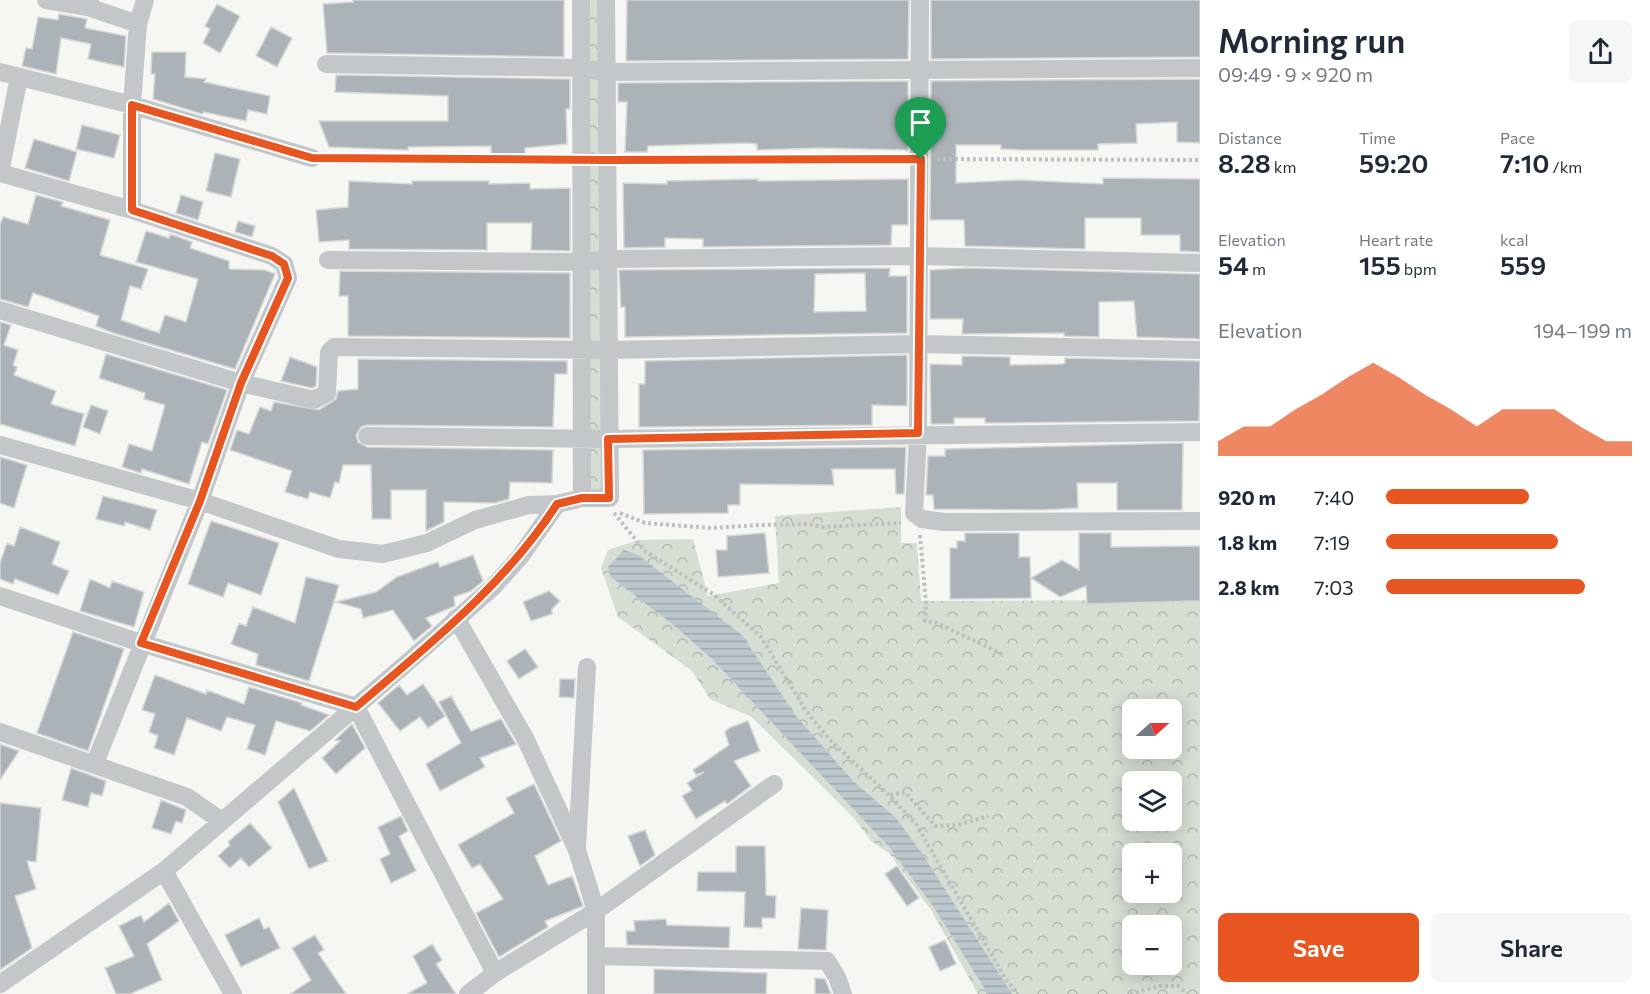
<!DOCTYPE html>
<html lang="en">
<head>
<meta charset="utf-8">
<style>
	body { margin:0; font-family:Commissioner,sans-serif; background:#f6f6f7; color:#1f2937; height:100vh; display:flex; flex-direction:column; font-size:22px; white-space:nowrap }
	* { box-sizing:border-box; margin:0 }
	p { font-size:20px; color:#747a83 }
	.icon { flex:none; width:33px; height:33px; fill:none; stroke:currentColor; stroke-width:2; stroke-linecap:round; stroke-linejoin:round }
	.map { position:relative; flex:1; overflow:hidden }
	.sheet { display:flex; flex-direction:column; background:#fff; width:450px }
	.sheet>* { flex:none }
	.needle { width:39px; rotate:69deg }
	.buttons { position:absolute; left:1122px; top:699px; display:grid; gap:12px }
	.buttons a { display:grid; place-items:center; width:60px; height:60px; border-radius:9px; background:#fff; box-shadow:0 3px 15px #0003; font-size:30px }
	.pin { position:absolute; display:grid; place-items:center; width:51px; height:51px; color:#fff; margin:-62px -26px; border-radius:50% 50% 50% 0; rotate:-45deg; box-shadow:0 0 6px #0007 }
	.pin .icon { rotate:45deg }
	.round { display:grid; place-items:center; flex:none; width:63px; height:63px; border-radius:9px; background:#f6f6f7 }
	.summary { display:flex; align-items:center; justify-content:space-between; height:102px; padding:0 18px }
	h1 { font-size:33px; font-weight:600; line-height:45px }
	.stats { display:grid; grid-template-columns:repeat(3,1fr); gap:9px; height:102px; padding:6px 18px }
	.stats div { display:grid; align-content:center }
	.stats b { font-size:26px; font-weight:600 }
	.stats small { font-size:16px; font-weight:400 }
	.stats p { font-size:16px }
	.chart { height:168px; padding:12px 18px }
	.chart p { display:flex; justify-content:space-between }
	.chart svg { width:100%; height:108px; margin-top:6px; fill:#e75521; opacity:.7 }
	.action { display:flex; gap:12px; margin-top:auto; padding:12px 18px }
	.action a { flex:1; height:69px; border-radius:9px; background:#e75521; color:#fff; font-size:24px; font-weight:600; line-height:69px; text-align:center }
	.action a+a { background:#f6f6f7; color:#1f2937 }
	ul { padding:0 18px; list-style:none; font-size:20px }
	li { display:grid; grid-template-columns:96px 72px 1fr; align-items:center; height:45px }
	li i { height:15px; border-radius:8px; background:#e75521 }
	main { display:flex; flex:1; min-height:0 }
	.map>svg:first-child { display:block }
	.forest { fill:url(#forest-crowns); fill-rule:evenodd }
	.water { fill:url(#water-rules) }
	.building { fill:#abb3b9; stroke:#d7d7d5; stroke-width:1.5; fill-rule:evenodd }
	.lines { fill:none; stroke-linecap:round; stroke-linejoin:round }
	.path { stroke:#bdbfc1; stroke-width:4; stroke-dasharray:3 3; stroke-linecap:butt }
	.minor { stroke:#c3c7ca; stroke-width:18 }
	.route-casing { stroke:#fff; stroke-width:12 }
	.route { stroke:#e75521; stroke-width:8 }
</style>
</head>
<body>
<main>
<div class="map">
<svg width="1200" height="994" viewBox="0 0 1200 994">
	<defs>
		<pattern id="forest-crowns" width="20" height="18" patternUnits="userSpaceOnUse" patternTransform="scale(1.5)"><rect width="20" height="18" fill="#d6ddd3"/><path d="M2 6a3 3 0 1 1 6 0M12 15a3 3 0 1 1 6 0" fill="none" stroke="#b1b8b1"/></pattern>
		<pattern id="water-rules" width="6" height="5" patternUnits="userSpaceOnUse" patternTransform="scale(1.5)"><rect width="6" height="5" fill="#bcc7cd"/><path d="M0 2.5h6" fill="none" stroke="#9ca6ac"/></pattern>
	</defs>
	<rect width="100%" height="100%" fill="#f6f6f2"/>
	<path class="forest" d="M583,0H606L605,490L585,495Z
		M901,507V543H917L921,601L1200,600V994H978L931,910L889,853L871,841L853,817L752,717L710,699L692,671L618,617L601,568L608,550L639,540L693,539L708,596L779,583L775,516ZM1132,710H1172V748H1132ZM1132,782H1172V820H1132ZM1132,854H1172V892H1132ZM1132,926H1172V964H1132Z"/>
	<path class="water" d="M624,550L638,555L742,635L796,716L854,782L896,818L919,849L1012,994H988L933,906L889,847L713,660L676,627L611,577L608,567Z"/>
	<path class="building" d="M353,0H564V57L327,53L323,4L353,2Z
		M627,0H909L908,59L626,61Z
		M931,0H1200V57L931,59Z
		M217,4L240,16L220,53L203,43L210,29L205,26Z
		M59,14L87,19L85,28L126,36L124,67L88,59L91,44L61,38L56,74L22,66L26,48L32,49L38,17L58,20Z
		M271,27L292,38L277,67L256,56Z
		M152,52H186L185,77L206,79L204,82L270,96L267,114L248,110L246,121L204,112L202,114L153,99L155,74H151Z
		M336,75L570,79V109H566L567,144L525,148V154H491V146L408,147V150L329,147L319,121H448V96L335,92Z
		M1200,79V143L1177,142V122L1136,124L1137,143L1098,144V150H1023L1001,149V145H956V183L1019,180L1103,184V178L1200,179V252L1180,251V235H1141V218H1085V249L965,246L964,220H930L931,81Z
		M908,81V150L819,148L757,150V144L745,143L648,146L647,152H625L627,102H618V83Z
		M82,125L120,135L114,158L76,149Z
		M34,139L77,152L69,181L25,168Z
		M215,153L240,159L231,197L206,191Z
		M758,179V181L908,179V225H892L891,245L703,247V239L665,238V247L624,248L623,183L667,184V181Z
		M349,181L412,184V181H489V184L530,183V189L570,188V251L531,250L532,223H487V250L349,249V240L319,242L316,210L348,207Z
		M36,195L63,202L61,206L110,220L100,255L148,269L141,289L130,286L121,320L159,333L165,315L186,322L198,279L136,262L146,231L169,238L170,234L192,242L190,248L229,261V269L265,270L275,274L235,369L113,333L96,326L99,316L33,293L28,307L0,299V225L3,217L28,224Z
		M181,195L203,202L198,220L176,213Z
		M238,221L255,226L252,237L235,232Z
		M890,268L889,276H907V333L625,337V307H621L619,270ZM865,273L866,311L814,312L815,274Z
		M965,268L1200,274V339L1137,337L1134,301L1099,302V337L1064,336V333L962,334L963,319H930V270Z
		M340,271L570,273V338L348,336V296H339Z
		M0,322L11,325L4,345L18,350L13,365L17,367L14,375L56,391L51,404L84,414L75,446L0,424Z
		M106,354L227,390L208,444L202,442L189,484L142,469L141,473L122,467L129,444L152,451L165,405L144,399L145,393L99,378Z
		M907,355V406L872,405V425L639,427V384H645V361Z
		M962,356L1010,357V365L1062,364L1065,363V358L1200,361L1199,421L985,423V418H954V424H931L930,364L962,365Z
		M290,357L317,367L316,386L312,388L281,381Z
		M358,359L567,361V374H555L553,427L367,425L361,427L356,435L358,442L367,447L553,450L552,483L510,482L509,499L495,503L444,502V522L426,531V490H391V519H372L371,465H343L339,483L335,482L330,498L310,492L308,499L285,492L292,471L230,450L237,430L249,434L260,407L271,411L274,402L319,410L336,399L338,391L358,389Z
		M91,405L108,411L100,434L83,427Z
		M1183,443L1182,510H1117V483H1077L1078,508L1040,510L934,509L933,495H926L928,456H945V449Z
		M906,447L904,494H896L895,469H832L834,485L740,484V505H728V513L644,514L643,450Z
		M0,457L27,465L14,508L0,503Z
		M103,496L157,510L150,530L125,522L124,526L96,519Z
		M211,521L279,543L261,595L228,583L223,597L188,584Z
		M20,527L60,542L52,564L69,571L58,595L15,579L13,584L0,579V563L7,543L14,546Z
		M765,533L769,573L718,577L716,550H727V536Z
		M965,533H1019V557H1030L1031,598L950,599V548H957V541H965Z
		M1079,533H1111V547L1200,546V601L1087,604L1086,586L1060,597L1031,578L1062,560L1079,570Z
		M473,555L483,581L471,591L454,597L455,606L426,618L432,626L414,641L393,610L363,618L361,609L336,602L376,592L397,577L438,562L440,567Z
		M306,577L339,585L309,681L256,665L258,654L231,644L239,623L246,626L253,607L295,623Z
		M90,579L110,588L112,581L144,592L134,627L80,611Z
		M549,591L560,601L552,609V614L531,621L523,602Z
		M73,632L124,649L88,751L37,733Z
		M525,649L538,667L519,679L507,661Z
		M155,675L206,694L207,690L244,704L249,687L302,703L301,705L329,715L310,731L276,721L265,755L247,749L255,725L227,717L221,731L187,718L174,755L154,748L158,736L149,732L155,714L142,710Z
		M560,679H575L574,698L559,697Z
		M423,684L445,716L428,728L420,717L400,731L378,703L399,685L407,695Z
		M451,696L471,731L501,719L516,744L480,758L485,767L440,791L426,764L461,743L439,702Z
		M748,721L760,751L734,761L751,786L727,804L725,801L696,819L682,796L692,790L687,783L704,772L696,775L693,770L729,745L725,732L729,728Z
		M352,724L365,748L336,774L322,758L340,741L335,740Z
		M0,744L19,751L0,780Z
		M71,768L106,781L102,796L91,793L88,807L62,800Z
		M534,784L561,841L535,856L548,885L572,876L583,906L545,921L548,927L499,957L476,913L503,899L480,864L472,868L458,845L514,813L506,798Z
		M294,788L328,861L309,869L278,802Z
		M161,800L186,810L182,823L176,821L171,834L152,828Z
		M0,803L41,808L36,862L27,861L36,889L15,896L32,948L0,970Z
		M401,816L408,831L399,836L416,871L391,883L380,859L390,854L378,827Z
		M250,823L272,848L249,867L241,858L230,868L218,856L230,845L228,842Z
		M645,830L655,855L640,866L628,836Z
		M736,846H765L766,895L776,896L775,918H762V928L744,927L745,892L697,891L698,872H736Z
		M897,866L919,898L907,906L885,874Z
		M169,903L179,921L147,944L162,980L130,994H116L105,968L134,956L119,926L141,915L144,922Z
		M801,908L828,910L826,950L798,949Z
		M259,918L264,929L269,927L280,948L241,967L225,935Z
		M666,919L667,925L730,927L729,948L627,945L626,931H635L634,921Z
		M315,935L324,950L318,953L346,994H290L311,980L292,948Z
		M945,940L956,964L940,971L929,947Z
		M432,944L442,960L436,964L456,994H407L427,983L413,956Z
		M654,969L767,973L766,994H654Z
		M815,978L825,979L831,994H815Z"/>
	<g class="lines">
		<path class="path" d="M328,158L563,160
			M937,159L1200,160
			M625,160L902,159
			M614,513L645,551L713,594L761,637L806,711L831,741L889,795L916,824L1005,978L1018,994
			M620,513L645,523L711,528L759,525L807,524L822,527L901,523
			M920,535L926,603L925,621L937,623L1002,654
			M890,795L905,792L935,826L958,825L988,816
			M1130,994L1160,986H1178L1187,994"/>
		<path class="minor" d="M46,0L88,7L90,0
			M581,0L582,498
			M920,0L918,433L914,513L922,519L944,522L1200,521
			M88,7L138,24L132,105V210
			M138,24L145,0
			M326,64L580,68L606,72L1200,68
			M0,72L132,105L312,158
			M0,173L132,210L272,256L284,264L288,278L241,383L200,501L95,763
			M0,173L19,77
			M328,260L582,262L608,259L920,256L1200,263
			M0,310L241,383L314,400L327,393L329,352L334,347L608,350L919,344L1200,350
			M367,436L608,439L1200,432
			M0,445L200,501L339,549L383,554L427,543L475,520L529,505L557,504L582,498H610L606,0
			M0,596L141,643L356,707L495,973
			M456,618L525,738L577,850L596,911V994
			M0,732L187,797L220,820
			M577,848L587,667
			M164,871L233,994
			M597,956L827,961L837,977L843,994
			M0,984L164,871L401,668L492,588L520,557L557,504
			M468,994L495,973L596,911L774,784"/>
	</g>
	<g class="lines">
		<g class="route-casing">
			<path id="route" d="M132,105L312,158L607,160L921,159L918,433L608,439L609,498H582L557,504C505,585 428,645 356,707L141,643L200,501L241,383L288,278L284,264L272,256L132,210Z"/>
		</g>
		<use href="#route" class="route"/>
	</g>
</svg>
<div class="buttons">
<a><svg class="needle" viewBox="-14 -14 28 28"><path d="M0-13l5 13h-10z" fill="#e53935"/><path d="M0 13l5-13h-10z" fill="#747a83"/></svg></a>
<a><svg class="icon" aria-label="layers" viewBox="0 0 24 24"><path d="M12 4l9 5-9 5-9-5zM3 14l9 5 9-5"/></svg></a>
<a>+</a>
<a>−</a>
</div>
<div class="pin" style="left:921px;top:159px;background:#1e9e55"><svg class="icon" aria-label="arrive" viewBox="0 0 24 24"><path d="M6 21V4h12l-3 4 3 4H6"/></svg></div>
</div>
<section class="sheet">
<div class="summary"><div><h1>Morning run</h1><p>09:49 · 9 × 920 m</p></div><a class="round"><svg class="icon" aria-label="share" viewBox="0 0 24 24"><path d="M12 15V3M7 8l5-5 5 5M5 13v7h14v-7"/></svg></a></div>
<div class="stats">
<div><p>Distance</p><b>8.28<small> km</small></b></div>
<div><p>Time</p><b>59:20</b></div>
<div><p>Pace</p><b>7:10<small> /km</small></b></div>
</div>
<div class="stats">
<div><p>Elevation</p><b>54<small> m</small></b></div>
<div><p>Heart rate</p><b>155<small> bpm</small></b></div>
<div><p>kcal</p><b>559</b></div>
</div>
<div class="chart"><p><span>Elevation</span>194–199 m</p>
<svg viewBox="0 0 160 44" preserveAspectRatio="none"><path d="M0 44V38L10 32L20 32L30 25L40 19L50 12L60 6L70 12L80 19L90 25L100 32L110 25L120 25L130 25L140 32L150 38L160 38V44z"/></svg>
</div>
<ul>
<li><b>920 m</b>7:40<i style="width:58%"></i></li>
<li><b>1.8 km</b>7:19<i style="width:70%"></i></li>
<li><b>2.8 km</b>7:03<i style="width:81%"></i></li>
</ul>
<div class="action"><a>Save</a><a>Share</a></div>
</section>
</main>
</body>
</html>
